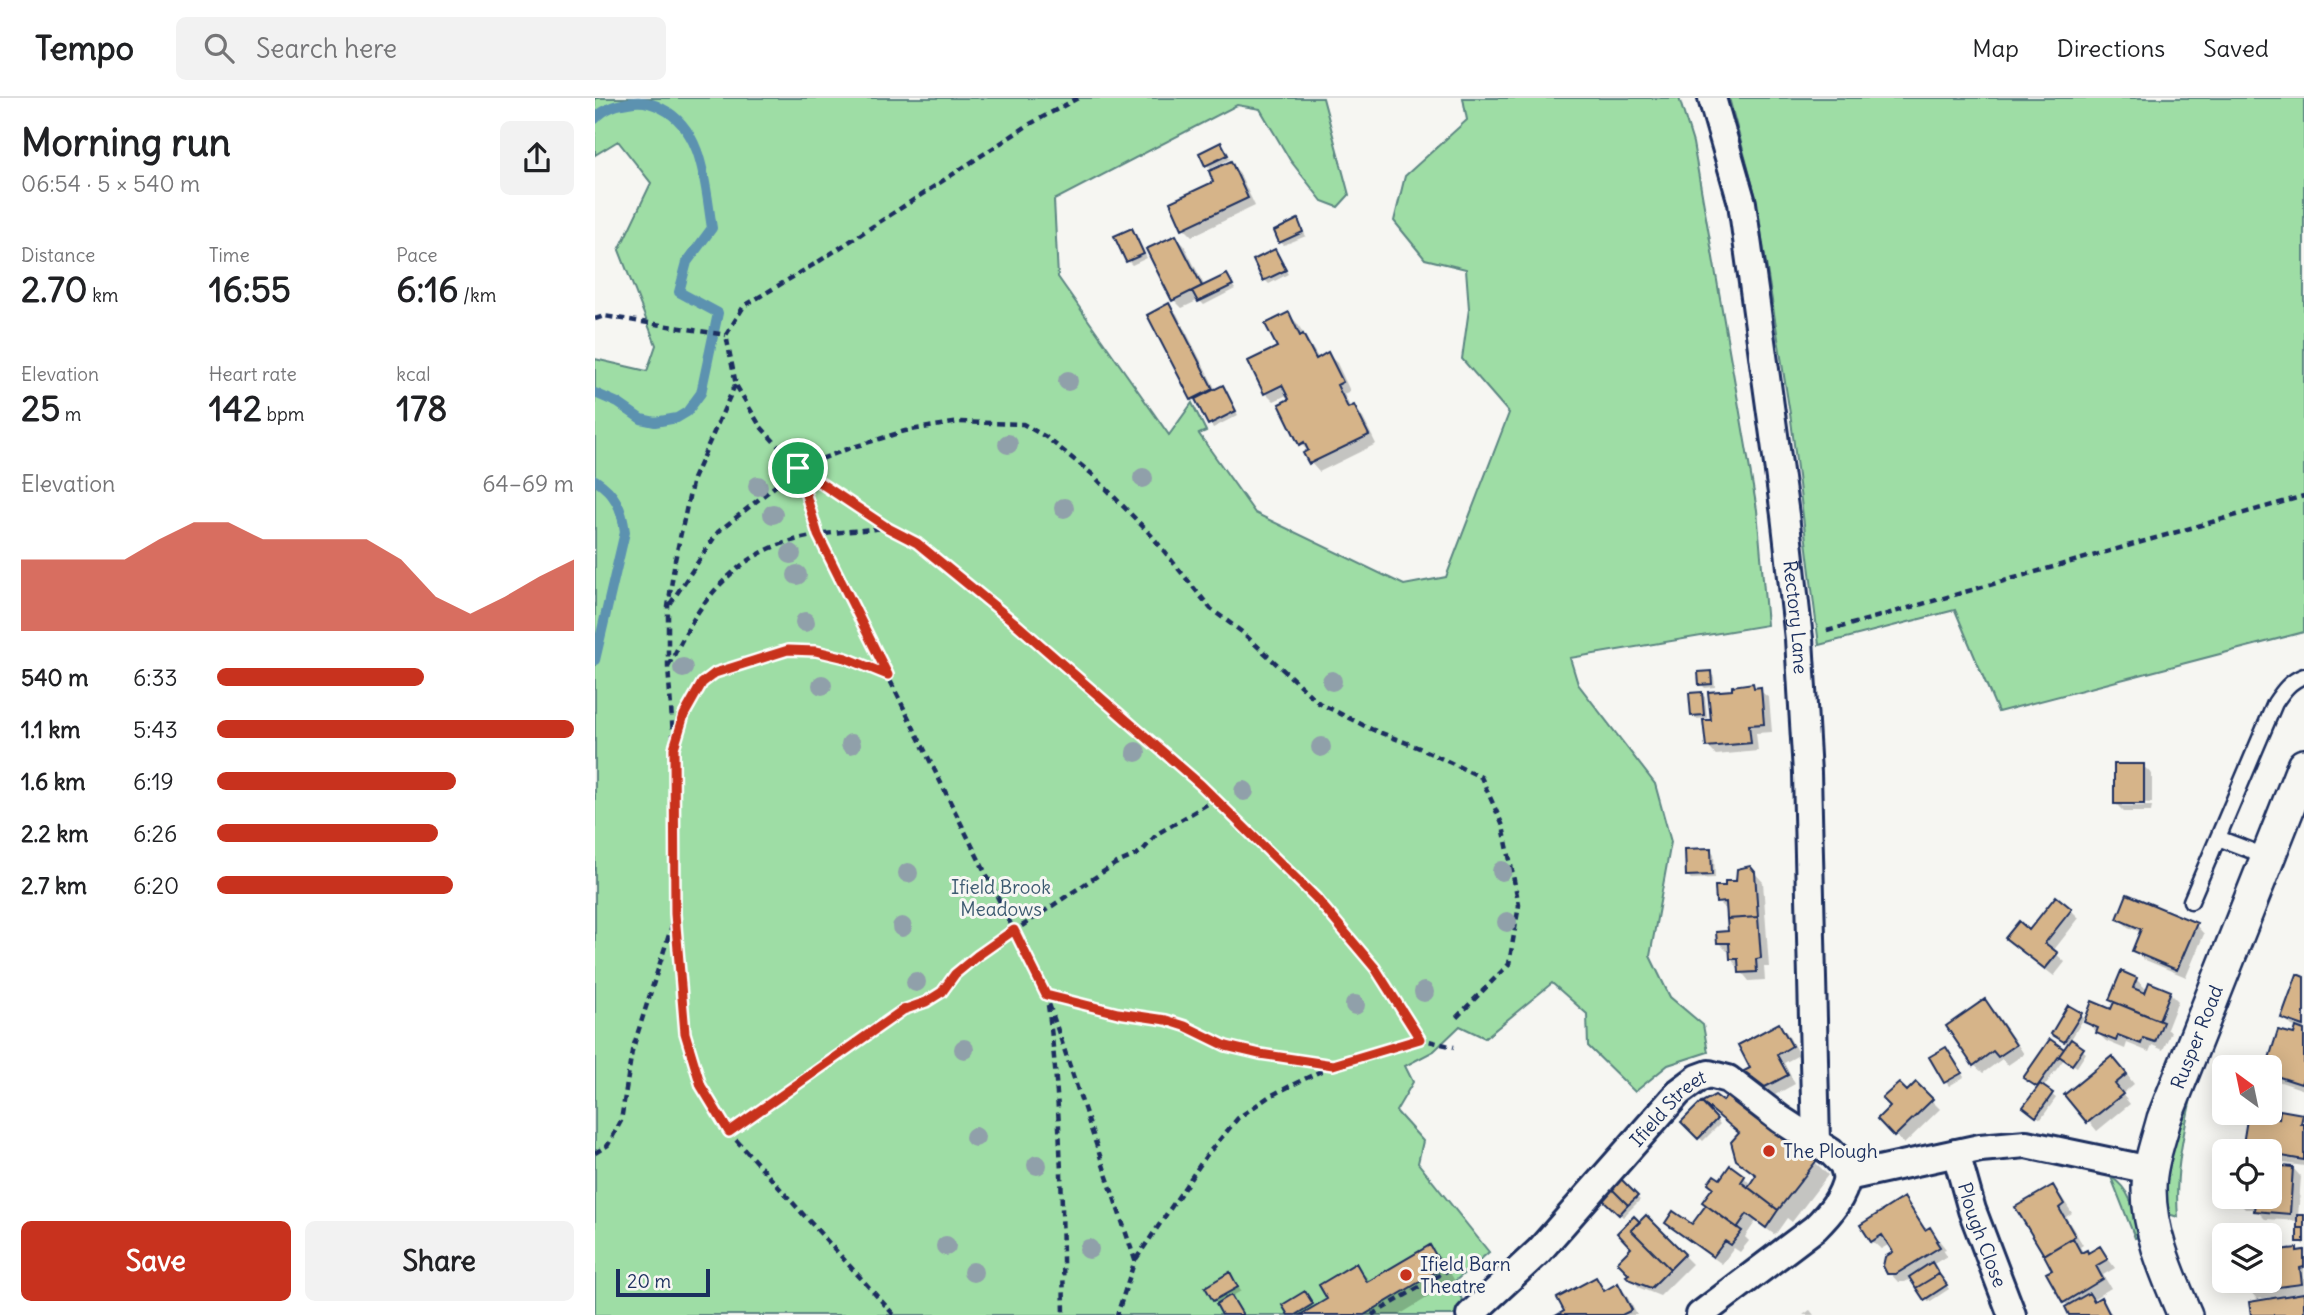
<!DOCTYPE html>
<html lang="en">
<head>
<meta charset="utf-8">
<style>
	body { margin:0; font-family:Delius,sans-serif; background:#f2f2f2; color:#202124; height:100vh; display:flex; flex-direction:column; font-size:26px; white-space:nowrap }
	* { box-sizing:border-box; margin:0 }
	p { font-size:23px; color:#757577 }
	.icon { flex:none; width:38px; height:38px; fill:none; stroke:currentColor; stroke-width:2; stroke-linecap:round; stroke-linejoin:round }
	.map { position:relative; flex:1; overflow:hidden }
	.side { display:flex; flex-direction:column; background:#fff; width:595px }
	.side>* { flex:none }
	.needle { width:46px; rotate:327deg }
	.controls { position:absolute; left:1617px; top:957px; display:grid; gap:14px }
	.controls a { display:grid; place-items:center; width:70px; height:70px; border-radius:10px; background:#fff; box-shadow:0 4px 18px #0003; font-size:35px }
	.scale { position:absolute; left:21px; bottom:18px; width:94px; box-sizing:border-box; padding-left:7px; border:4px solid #1b2f5e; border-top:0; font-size:19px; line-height:24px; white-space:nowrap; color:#1b2f5e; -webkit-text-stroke:5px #f6f6f2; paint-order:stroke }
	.pin { position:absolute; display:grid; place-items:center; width:60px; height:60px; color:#fff; margin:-30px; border:4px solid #fff; border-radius:50%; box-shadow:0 2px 7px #0007 }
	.round { display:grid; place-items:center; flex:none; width:74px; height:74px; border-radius:10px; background:#f2f2f2 }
	.summary { display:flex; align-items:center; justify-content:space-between; height:119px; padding:0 21px }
	h1 { font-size:38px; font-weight:700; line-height:52px }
	.figures { display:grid; grid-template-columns:repeat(3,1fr); gap:10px; height:119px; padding:7px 21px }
	.figures div { display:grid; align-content:center }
	.figures b { font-size:35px; font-weight:700 }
	.figures small { font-size:19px; font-weight:400 }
	.figures p { font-size:19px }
	.chart { height:196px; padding:14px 21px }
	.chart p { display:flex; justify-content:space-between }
	.chart svg { width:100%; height:126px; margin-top:7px; fill:#c8321e; opacity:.7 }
	.action { display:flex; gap:14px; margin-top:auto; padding:14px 21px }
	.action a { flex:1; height:80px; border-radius:10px; background:#c8321e; color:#fff; font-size:28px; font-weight:700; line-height:80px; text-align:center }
	.action a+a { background:#f2f2f2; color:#202124 }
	ul { padding:0 21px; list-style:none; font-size:23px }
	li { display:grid; grid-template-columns:112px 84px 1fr; align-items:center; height:52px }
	li i { height:18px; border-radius:9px; background:#c8321e }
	header { display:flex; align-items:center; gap:42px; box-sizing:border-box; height:98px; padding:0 35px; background:#fff; border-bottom:2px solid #e0e0e0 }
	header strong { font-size:33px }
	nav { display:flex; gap:38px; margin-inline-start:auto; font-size:24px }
	.search { width:490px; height:63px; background:#f2f2f2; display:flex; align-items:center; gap:18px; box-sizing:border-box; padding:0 24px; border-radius:10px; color:#757577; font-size:26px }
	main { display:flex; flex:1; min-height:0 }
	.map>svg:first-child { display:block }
	.green { fill:#9edda5; stroke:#5c8682; stroke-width:2 }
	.shadow { fill:#0003 }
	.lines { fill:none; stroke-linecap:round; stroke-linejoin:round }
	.stream { stroke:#5c92b0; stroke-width:10 }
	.building { fill:#d6b489; stroke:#1b2f5e; stroke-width:2 }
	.service-casing { stroke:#1b2f5e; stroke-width:19 }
	.minor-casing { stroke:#1b2f5e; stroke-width:32 }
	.tertiary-casing { stroke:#1b2f5e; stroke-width:38 }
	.path { stroke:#1b2f5e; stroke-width:4.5; stroke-dasharray:7 5; stroke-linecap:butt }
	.service { stroke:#f6f6f2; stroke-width:14 }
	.minor { stroke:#f6f6f2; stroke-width:26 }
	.tertiary { stroke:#f6f6f2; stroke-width:33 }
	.tree { fill:#90a0aa }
	.route-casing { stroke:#fff; stroke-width:14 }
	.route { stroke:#c8321e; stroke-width:9 }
	.poi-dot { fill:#c8321e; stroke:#f6f6f2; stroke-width:2.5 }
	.labels { text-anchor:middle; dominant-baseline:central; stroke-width:6; stroke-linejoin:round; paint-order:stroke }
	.street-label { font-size:19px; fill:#1b2f5e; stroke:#f6f6f2 }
	.park-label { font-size:19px; fill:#3c5a70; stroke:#f6f6f2 }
	.poi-label { font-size:19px; fill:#1b2f5e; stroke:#f6f6f2; text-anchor:start }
</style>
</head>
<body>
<header>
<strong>Tempo</strong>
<div class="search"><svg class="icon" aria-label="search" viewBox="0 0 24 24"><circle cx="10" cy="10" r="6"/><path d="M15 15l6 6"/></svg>Search here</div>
<nav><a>Map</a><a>Directions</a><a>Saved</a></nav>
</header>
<main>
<section class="side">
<div class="summary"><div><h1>Morning run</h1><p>06:54 · 5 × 540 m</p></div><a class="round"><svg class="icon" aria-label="share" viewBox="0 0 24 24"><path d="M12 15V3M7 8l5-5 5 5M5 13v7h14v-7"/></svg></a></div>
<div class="figures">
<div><p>Distance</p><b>2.70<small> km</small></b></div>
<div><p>Time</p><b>16:55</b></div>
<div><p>Pace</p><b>6:16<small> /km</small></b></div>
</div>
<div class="figures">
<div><p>Elevation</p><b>25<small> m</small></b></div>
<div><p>Heart rate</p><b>142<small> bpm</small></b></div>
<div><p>kcal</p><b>178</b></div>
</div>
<div class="chart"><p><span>Elevation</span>64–69 m</p>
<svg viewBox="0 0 160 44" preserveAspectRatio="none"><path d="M0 44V19L10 19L20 19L30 19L40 12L50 6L60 6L70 12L80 12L90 12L100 12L110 19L120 32L130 38L140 32L150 25L160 19V44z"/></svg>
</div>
<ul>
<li><b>540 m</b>6:33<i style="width:58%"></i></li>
<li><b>1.1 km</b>5:43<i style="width:100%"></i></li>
<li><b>1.6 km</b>6:19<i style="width:67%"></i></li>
<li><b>2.2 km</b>6:26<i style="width:62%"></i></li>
<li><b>2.7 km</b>6:20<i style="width:66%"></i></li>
</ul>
<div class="action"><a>Save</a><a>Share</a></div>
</section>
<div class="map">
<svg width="1709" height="1217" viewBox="0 0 1709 1217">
	<rect width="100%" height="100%" fill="#f6f6f2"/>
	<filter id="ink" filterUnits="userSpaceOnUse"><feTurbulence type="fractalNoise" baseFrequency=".0143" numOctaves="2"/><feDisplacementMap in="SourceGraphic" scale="14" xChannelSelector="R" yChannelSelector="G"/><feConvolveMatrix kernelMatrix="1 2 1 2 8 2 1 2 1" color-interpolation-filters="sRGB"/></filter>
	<g filter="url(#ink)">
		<path class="green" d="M0,0H728L754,97L743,109L727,103L695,62L665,11L642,7L459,102L463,179L574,337L597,305L611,333L604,336L660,415L809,487L851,479L914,315L867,261L874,211L871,171L830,161L799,123L810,78L872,22L868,0H1084L1098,45L1162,412L1172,527L975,560L983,586L1060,686L1076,744L1055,858L1075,899L1108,927L1113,954L1073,967L1040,994L993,948L992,916L957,885L890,940L865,928L839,953L810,968L818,984L801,1013L828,1043L823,1065L894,1154L859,1184L868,1204L862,1217H0V261L52,273L61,247L24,152L56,85L23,43L0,57Z
			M1134,0H1709V534L1403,614L1360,512L1224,547L1196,322L1160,96Z
			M1598,991C1589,1034 1579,1075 1583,1119L1570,1115L1572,1075L1579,1035Z
			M1516,1079C1538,1093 1539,1115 1544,1139L1540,1140Z"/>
		<path class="shadow" d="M626,46L635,61L617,70L618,73L635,66L644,74L660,108L597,138L589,130L620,84L618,73L612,67Z
			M702,123L711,138L689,147L685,144Z
			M536,132L552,160L537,167L533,163Z
			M580,139L589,147L610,189L631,178L640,191L609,207L604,202L587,210L579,202Z
			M680,154L693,176L674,186L670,182Z
			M574,207L582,216L621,292L627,289L631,293L643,317L618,330L607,310L598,301L554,217Z
			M693,216L702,225L724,261L733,257L742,265L755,293L749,296L756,311L759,309L767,318L781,346L724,374L716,365L711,355L714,354L706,346L694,296L679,303L671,295Z
			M1115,575L1119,579L1120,589L1110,590L1106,586Z
			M1158,587L1174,600L1177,634L1161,635L1163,653L1121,657L1112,648L1118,623L1139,593Z
			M1106,596L1110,599L1112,620L1101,621L1097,617Z
			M1548,668L1557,676V705L1527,704V708H1557L1556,714H1529L1520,705Z
			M1116,752L1119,756L1120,780L1096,781L1092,777Z
			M1155,770L1168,784L1174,869H1169L1170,882L1154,883L1136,861V853H1132L1124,845L1134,835L1132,813L1123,804L1132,789L1143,784Z
			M1476,812L1484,820L1458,853L1470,864L1459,878L1421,849L1435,834Z
			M1524,820L1601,827L1609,836L1591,879L1548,861L1539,853L1547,835L1533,829Z
			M1703,878L1709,881V992L1680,982L1675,977V970L1700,939L1703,930L1697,928L1688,919Z
			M1541,881L1550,890L1548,896L1575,895L1583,903L1572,931L1576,934L1568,952L1557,947L1554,954L1532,945L1530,951L1511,943L1491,924L1517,913L1520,906L1516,901Z
			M1390,904L1399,912L1429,956L1413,967L1407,961L1388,975L1379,967Z
			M1485,916L1489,920L1475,943L1491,955L1482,969L1469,961L1448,990L1461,1000L1446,1021L1434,1013L1444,990L1434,983L1469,953L1474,947L1462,940Z
			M1184,927L1192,935L1204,957L1189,965L1200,986L1180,997L1152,974L1158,971Z
			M1351,951L1369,979L1354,988L1351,984Z
			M1526,969L1539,986L1527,996L1535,1006L1502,1033L1472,997Z
			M1321,987L1345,1011L1309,1046L1284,1021Z
			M1110,1005H1129L1220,1064L1233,1077L1197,1124L1192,1120L1180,1137L1161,1123L1150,1139L1154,1143L1145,1154L1139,1150L1127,1166L1081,1133L1072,1125L1097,1129L1113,1107L1125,1084L1149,1079L1156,1087L1162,1079L1142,1061L1146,1036Z
			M1106,1006L1125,1026L1108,1043L1088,1024Z
			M1707,1017L1709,1019V1068L1675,1063V1054H1651L1649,1051L1686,1023Z
			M1675,1069L1698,1070L1706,1079L1703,1119L1709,1118V1147L1704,1143V1123L1670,1121L1660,1111H1650L1642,1102V1099H1675Z
			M1026,1083L1045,1102L1028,1119L1009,1101Z
			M1458,1089L1466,1098L1477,1115L1471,1119L1488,1147L1485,1149L1489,1156H1494L1505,1150L1520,1170L1508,1177L1516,1190L1498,1201L1501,1204L1505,1202L1518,1217H1476L1474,1208L1469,1204L1459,1172L1423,1109Z
			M1309,1101L1317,1110L1332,1133L1335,1131L1351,1151L1348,1152L1352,1158L1337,1167L1354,1191L1334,1204L1317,1180L1310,1184H1303L1294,1174L1301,1155L1295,1146L1286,1151L1277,1143Z
			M1051,1120L1097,1166L1065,1198L1045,1190L1034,1179L1045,1126Z
			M835,1150L848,1163L860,1183L804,1217H695L710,1197L721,1214L734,1201L760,1167L776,1184Z
			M1701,1151L1705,1155L1709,1154V1217H1658L1676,1202V1199L1662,1201L1654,1192L1653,1183H1675V1152L1677,1154Z
			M635,1177L646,1193L636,1199L648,1217H629L620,1202Z
			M1001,1181L1012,1193L1022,1188L1031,1196L1042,1217H966L972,1214Z
			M1215,1212L1219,1217H1208Z"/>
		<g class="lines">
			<path class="stream" d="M0,21C11,9 23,6 39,4C49,3 57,5 66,10C109,31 110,88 117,130L92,164L84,194L123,215L106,295L92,314L82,320L60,324L46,321L23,305L0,295
				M0,382C20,395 27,410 30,434L0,562"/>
		</g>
		<path class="building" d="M626,44L633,57L610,68L604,55Z
			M636,63L653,100L587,131L575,104L618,84L614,73Z
			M703,121L708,134L684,145L679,133Z
			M537,130L549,156L531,164L519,138Z
			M581,137L607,188L577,203L551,151Z
			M680,151L691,172L668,183L658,162Z
			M632,176L638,187L603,204L597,193Z
			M574,205L618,291L596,302L552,217Z
			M694,214L705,238L708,236L721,261L733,254L748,284L742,287L753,310L759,307L774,337L714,366L708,355L713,352L709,344L704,347L684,306L694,301L687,287L669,296L653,263L682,249L670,226Z
			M628,287L641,313L613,327L600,301Z
			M1116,573L1117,586L1104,587L1103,574Z
			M1158,585L1159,590L1166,589L1169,626L1154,627L1156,645L1111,649L1108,622H1116L1113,594L1137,592V588Z
			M1107,594L1109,617L1096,618L1094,595Z
			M1519,666H1549V706H1519Z
			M1116,750L1117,777L1091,778L1090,751Z
			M1155,768L1160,774L1163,819L1132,821L1131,804L1121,805L1120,788H1130V783H1141L1142,771Z
			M1532,796L1602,825L1582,872L1537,853L1546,831L1522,821Z
			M1461,798L1477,811L1450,845L1463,855L1450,871L1410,840L1424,823L1434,832Z
			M1163,819L1166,860L1161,861L1162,874L1144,875L1143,861H1135L1134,845H1122L1121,834L1133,833L1132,821Z
			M1526,873L1542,880L1538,890L1550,895L1554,884L1576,893L1564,922L1514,902Z
			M1702,876L1709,879V928L1686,920Z
			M1390,901L1421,947L1403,959L1398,953L1378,968L1351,928Z
			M1497,903L1516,911L1519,904L1568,924L1560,944L1548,940L1546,946L1523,937L1521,943L1501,935L1503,930L1489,924Z
			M1473,907L1487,915L1469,944L1456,936Z
			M1184,925L1197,948L1182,957L1193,977L1170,989L1149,973L1155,970L1143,947Z
			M1701,929L1709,932V978L1706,986L1675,976V970H1671L1683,932L1699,936Z
			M1455,941L1469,951L1442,989L1428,980Z
			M1476,941L1489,950L1477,967L1464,958Z
			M1351,949L1367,975L1349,985L1334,959Z
			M1517,958L1532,976L1520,986L1528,996L1492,1025L1469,997Z
			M1321,984L1338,1001L1299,1039L1282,1021L1295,1008L1287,1000L1304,985L1312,993Z
			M1445,986L1458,995L1441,1019L1428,1009Z
			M1134,995L1222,1062L1183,1112L1153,1089L1161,1077L1141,1062L1136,1044L1144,1035L1107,1004L1120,997L1128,1003Z
			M1106,1004L1122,1021L1103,1041L1086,1024Z
			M1685,1012L1708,1016L1706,1026H1709V1062L1675,1056V1054L1647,1052L1653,1015L1684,1021Z
			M1135,1067L1150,1078L1146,1084L1183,1112L1171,1130L1152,1116L1142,1130L1107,1104L1118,1089L1113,1085L1119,1077L1125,1081Z
			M1675,1067L1698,1069L1695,1116L1659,1113L1660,1104L1640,1103V1099H1675Z
			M1026,1081L1043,1098L1033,1107L1016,1090Z
			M1458,1087L1469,1106L1464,1110L1480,1138L1449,1157L1420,1109Z
			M1016,1090L1033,1107L1024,1117L1007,1101Z
			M1309,1099L1330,1132L1335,1129L1343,1142L1341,1143L1345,1149L1301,1176H1292L1288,1168L1290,1159L1298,1154L1287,1137L1276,1144L1265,1127Z
			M1111,1107L1147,1133L1136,1147L1130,1143L1118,1159L1070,1125L1078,1113L1097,1126Z
			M1051,1117L1090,1156L1075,1171L1036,1132Z
			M1702,1117H1709V1130H1702Z
			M1039,1118L1045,1124L1036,1132L1075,1171L1056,1190L1035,1182L1031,1178L1034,1176L1022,1164L1036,1150L1022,1135Z
			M1702,1130H1709V1144H1702Z
			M1478,1140L1486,1155L1492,1152L1493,1155L1505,1148L1513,1161L1501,1168L1508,1181L1468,1205L1451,1175L1457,1172L1449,1157Z
			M835,1147L848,1170L769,1217H705L732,1201L724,1187L761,1165L772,1184Z
			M1702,1150V1153L1709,1152V1169L1705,1170L1707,1186L1652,1193L1651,1183H1675V1153Z
			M1337,1164L1344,1176L1321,1190L1314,1179Z
			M635,1174L643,1189L618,1203L610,1189Z
			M1344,1176L1352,1187L1329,1202L1321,1190Z
			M1001,1179L1009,1193L1023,1185L1037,1212L1027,1217H962L969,1213L962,1200Z
			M710,1193L718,1206L700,1217H693L687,1207Z
			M1494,1195L1499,1203L1506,1199L1515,1217H1474L1470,1209Z
			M1709,1195V1217H1656L1654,1204Z
			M636,1197L648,1217H627L621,1206Z"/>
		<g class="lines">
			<g class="service-casing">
				<path id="service" d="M1623,740L1673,759
					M1596,803L1680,605C1688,593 1695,583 1709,578"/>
			</g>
			<g class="minor-casing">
				<g id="minor">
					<path id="s1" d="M1117,0L1147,105L1190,417L1204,541L1212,675L1221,1044"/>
					<path id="s2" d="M1361,1055L1377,1112L1417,1217"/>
					<path id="s3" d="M875,1217L944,1153L1084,994L1103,980L1114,976L1133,981L1185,1021L1236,1054L1248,1066L1252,1079L1385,1050L1431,1046L1555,1072"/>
					<path d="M1105,1217L1220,1130C1235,1115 1248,1100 1252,1079"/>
				</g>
			</g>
			<g class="tertiary-casing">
				<g id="tertiary">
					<path id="s4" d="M1590,1217C1573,1177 1554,1135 1554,1091C1554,1067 1563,1044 1569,1021L1709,668"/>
				</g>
			</g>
			<path class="path" d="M483,0L435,26L223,164L149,208L131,237L141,287L165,328L203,370L223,437L451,897L540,1162L522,1217
				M0,221L9,218L131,237
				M140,287L98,381L80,462L73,509V569L79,650L80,816L90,935L106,988L134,1034L299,1217
				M75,506L123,434L203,370
				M1232,533L1709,398
				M73,568C85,547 96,522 111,503C163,437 213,437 291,430
				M80,646C87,626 93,604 106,587C114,575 130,572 143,567C159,562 178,553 194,552C229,549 262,564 293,577
				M452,898L523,915L571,923L590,928L631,948L665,956L738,967
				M453,907C467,1010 467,1113 469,1217
				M825,941L780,870L721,800L606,687L419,524L322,445L293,430L203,370L255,350L310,333L364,324L428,326L451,339L497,376L556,437L616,511L647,534L724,605L776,631L822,649L886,679L908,728L924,807L914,866L861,920
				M134,1034L308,912L331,904L347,894L360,876L382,858L520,766L541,757L549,751L562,736L621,701
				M0,1055L13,1047L26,1023L37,953L79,821
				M541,1161L611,1058L643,1020L675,998L738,967L825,941L859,949
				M777,1217L853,1172"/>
			<use href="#service" class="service"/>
			<use href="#minor" class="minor"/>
			<use href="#tertiary" class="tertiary"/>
		</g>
		<g class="tree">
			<circle cx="473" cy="283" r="10"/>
			<circle cx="413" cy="346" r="10"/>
			<circle cx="548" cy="380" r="10"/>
			<circle cx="163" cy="388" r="10"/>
			<circle cx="469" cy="410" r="10"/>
			<circle cx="178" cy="416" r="10"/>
			<circle cx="196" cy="456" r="10"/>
			<circle cx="202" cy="477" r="10"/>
			<circle cx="210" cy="524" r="10"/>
			<circle cx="88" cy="570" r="10"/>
			<circle cx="737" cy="583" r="10"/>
			<circle cx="227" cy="587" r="10"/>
			<circle cx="256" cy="646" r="10"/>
			<circle cx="726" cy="649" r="10"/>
			<circle cx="541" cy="654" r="10"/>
			<circle cx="649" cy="693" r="10"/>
			<circle cx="907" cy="773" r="10"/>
			<circle cx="313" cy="775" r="10"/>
			<circle cx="912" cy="824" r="10"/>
			<circle cx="307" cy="829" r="10"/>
			<circle cx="321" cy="884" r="10"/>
			<circle cx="829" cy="894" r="10"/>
			<circle cx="760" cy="907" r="10"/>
			<circle cx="369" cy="951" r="10"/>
			<circle cx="380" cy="1039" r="10"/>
			<circle cx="442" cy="1067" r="10"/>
			<circle cx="351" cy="1148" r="10"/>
			<circle cx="494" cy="1151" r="10"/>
			<circle cx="378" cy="1174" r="10"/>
		</g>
	</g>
	<g class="lines" filter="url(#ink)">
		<g class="route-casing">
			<path id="route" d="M203,370L293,430L322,445L419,524L606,687L721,800L780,870L825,941L738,967L665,956L631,948L590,928L571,922L523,915L451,897L419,832L382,858L360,876L347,894L331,904L308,912L134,1034L106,988L90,935L80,816L79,650L89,617L107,585L120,575L193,552L221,553L251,560L293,577L223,437Z"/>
		</g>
		<use href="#route" class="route"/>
	</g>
	<g class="poi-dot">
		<circle cx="1174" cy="1053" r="7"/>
		<circle cx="811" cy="1177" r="7"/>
	</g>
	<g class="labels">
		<g class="street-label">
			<text stroke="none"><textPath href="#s1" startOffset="527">Rectory Lane</textPath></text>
			<text stroke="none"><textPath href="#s4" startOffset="292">Rusper Road</textPath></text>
			<text stroke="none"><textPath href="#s3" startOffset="287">Ifield Street</textPath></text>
			<text stroke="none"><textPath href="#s2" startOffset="86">Plough Close</textPath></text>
		</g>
		<g class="park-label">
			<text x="406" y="789">Ifield Brook<tspan x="406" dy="22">Meadows</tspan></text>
		</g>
		<g class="poi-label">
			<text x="1188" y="1053">The Plough</text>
			<text x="825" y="1166">Ifield Barn<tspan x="825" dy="22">Theatre</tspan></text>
		</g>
	</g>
</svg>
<div class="controls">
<a><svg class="needle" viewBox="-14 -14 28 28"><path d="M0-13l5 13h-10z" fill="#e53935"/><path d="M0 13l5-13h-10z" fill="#757577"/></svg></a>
<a><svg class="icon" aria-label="locate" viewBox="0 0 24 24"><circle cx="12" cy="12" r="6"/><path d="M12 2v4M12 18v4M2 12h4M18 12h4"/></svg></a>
<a><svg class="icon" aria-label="layers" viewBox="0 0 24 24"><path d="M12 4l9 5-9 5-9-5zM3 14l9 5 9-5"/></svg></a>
</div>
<div class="scale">20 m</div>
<div class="pin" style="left:203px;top:370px;background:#1e9e55"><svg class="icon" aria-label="arrive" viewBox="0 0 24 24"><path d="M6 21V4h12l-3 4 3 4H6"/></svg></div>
</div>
</main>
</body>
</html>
